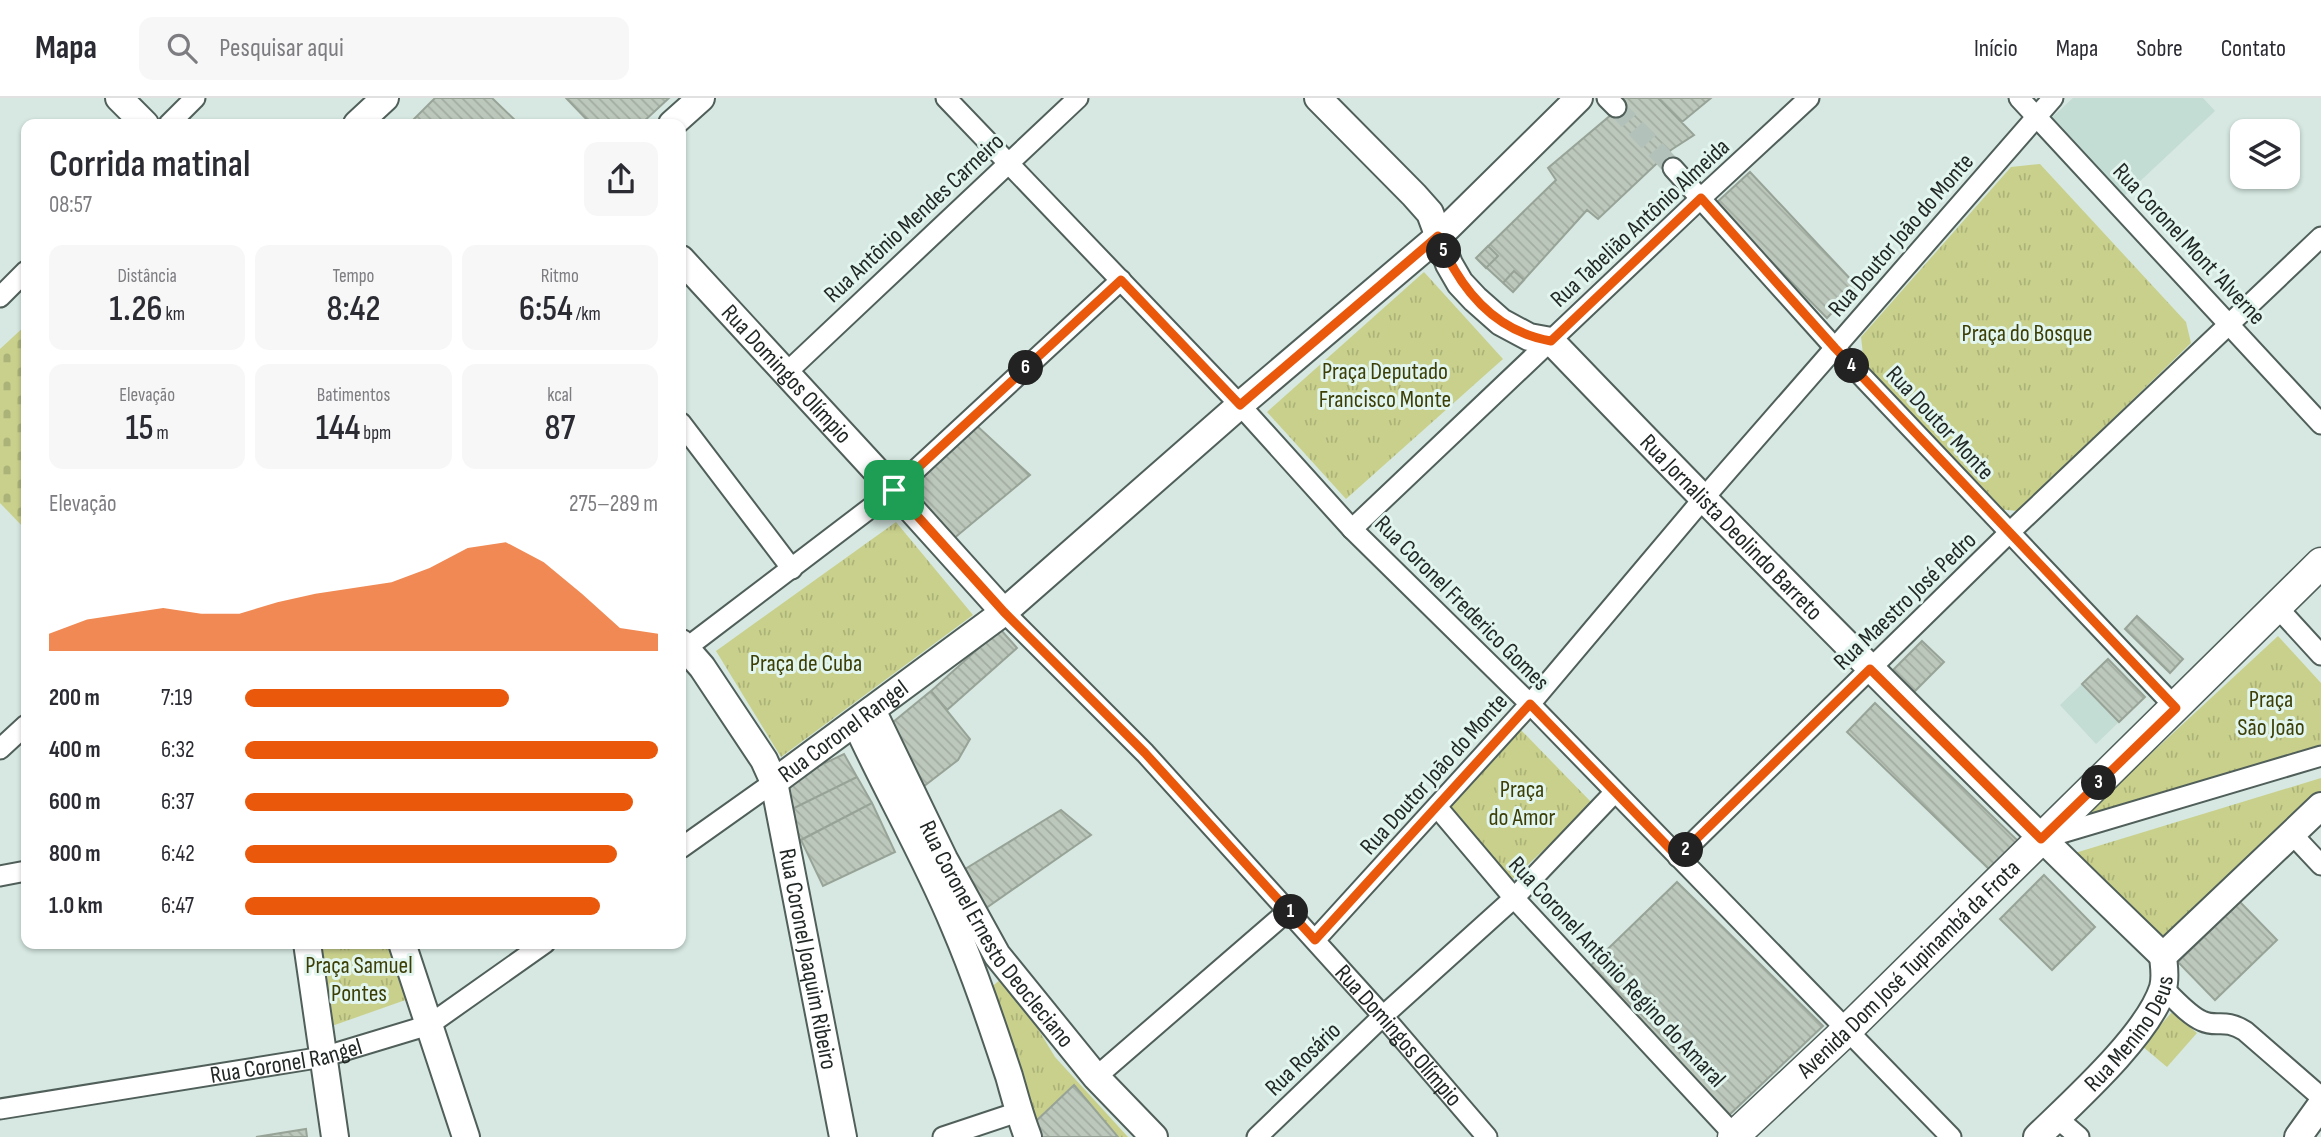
<!DOCTYPE html>
<html lang="pt">
<head>
<meta charset="utf-8">
<style>
	body { margin:0; font-family:"Sofia Sans Condensed",sans-serif; background:#f7f7f7; color:#2b2b33; height:100vh; display:flex; flex-direction:column; font-size:26px; white-space:nowrap }
	* { box-sizing:border-box; margin:0 }
	p { font-size:23px; color:#7c7c81 }
	.icon { flex:none; width:38px; height:38px; fill:none; stroke:currentColor; stroke-width:2; stroke-linecap:round; stroke-linejoin:round }
	.map { position:relative; flex:1; overflow:hidden }
	.drawer { position:absolute; left:21px; top:21px; width:665px; height:830px; display:flex; flex-direction:column; background:#fff; border-radius:14px; box-shadow:0 2px 5px #0004 }
	.drawer>* { flex:none }
	.fabs { position:absolute; left:2230px; top:21px; display:grid; gap:14px }
	.fabs a { display:grid; place-items:center; width:70px; height:70px; border-radius:14px; background:#fff; box-shadow:0 2px 5px #0004; font-size:35px }
	.pin { position:absolute; display:grid; place-items:center; width:60px; height:60px; color:#fff; margin:-30px; border-radius:14px; box-shadow:0 4px 10px #0006 }
	.km { position:absolute; width:35px; height:35px; margin:-18px; border-radius:50%; background:#222; color:#fff; font-size:19px; line-height:35px; text-align:center }
	.round { display:grid; place-items:center; flex:none; width:74px; height:74px; border-radius:14px; background:#f7f7f7 }
	.head { display:flex; align-items:center; justify-content:space-between; height:119px; padding:0 28px }
	h1 { font-size:38px; font-weight:600; line-height:52px }
	.figures { display:grid; grid-template-columns:repeat(3,1fr); gap:10px; height:119px; padding:7px 28px }
	.figures div { display:grid; align-content:center; border-radius:14px; background:#f7f7f7; text-align:center }
	.figures b { font-size:35px; font-weight:600 }
	.figures small { font-size:19px; font-weight:400 }
	.figures p { font-size:19px }
	.chart { height:196px; padding:14px 28px }
	.chart p { display:flex; justify-content:space-between }
	.chart svg { width:100%; height:126px; margin-top:7px; fill:#ea580c; opacity:.7 }
	ul { padding:0 28px; list-style:none; font-size:23px }
	li { display:grid; grid-template-columns:112px 84px 1fr; align-items:center; height:52px }
	li i { height:18px; border-radius:9px; background:#ea580c }
	header { display:flex; align-items:center; gap:42px; box-sizing:border-box; height:98px; padding:0 35px; background:#fff; border-bottom:2px solid #e1e1e2 }
	header strong { font-size:33px }
	nav { display:flex; gap:38px; margin-inline-start:auto; font-size:24px }
	.search { width:490px; height:63px; background:#f7f7f7; display:flex; align-items:center; gap:18px; box-sizing:border-box; padding:0 24px; border-radius:14px; color:#7c7c81; font-size:26px }
	.map>svg:first-child { display:block }
	.built { fill:#c3ddd4 }
	.cemetery { fill:url(#cemetery-stones) }
	.park { fill:url(#park-tufts) }
	.building { fill:url(#building-back-hatch); stroke:#98a397; stroke-width:2 }
	.lines { fill:none; stroke-linecap:round; stroke-linejoin:round }
	.street-tunnel { stroke:#b2c2bb; stroke-width:19; stroke-dasharray:19 10; stroke-linecap:butt }
	.street-casing { stroke:#505f5a; stroke-width:23 }
	.secondary-casing { stroke:#505f5a; stroke-width:30 }
	.primary-casing { stroke:#505f5a; stroke-width:33 }
	.street { stroke:#fff; stroke-width:19 }
	.secondary { stroke:#fff; stroke-width:26 }
	.primary { stroke:#fff; stroke-width:30 }
	.route-casing { stroke:#fff; stroke-width:14 }
	.route { stroke:#ea580c; stroke-width:9 }
	.labels { text-anchor:middle; dominant-baseline:central; stroke-width:6; stroke-linejoin:round; paint-order:stroke }
	.street-label { font-size:24px; fill:#212825; stroke:#e3f5ef }
	.park-label { font-size:24px; fill:#3b3f06; stroke:#e3f5ef }
</style>
</head>
<body>
<header>
<strong>Mapa</strong>
<div class="search"><svg class="icon" aria-label="search" viewBox="0 0 24 24"><circle cx="10" cy="10" r="6"/><path d="M15 15l6 6"/></svg>Pesquisar aqui</div>
<nav><a>Início</a><a>Mapa</a><a>Sobre</a><a>Contato</a></nav>
</header>
<div class="map">
<svg width="2321" height="1039" viewBox="0 0 2321 1039">
	<defs>
		<pattern id="cemetery-stones" width="16" height="16" patternUnits="userSpaceOnUse" patternTransform="scale(1.75)"><rect width="16" height="16" fill="#c9d08c"/><path d="M2 7V4a2 2 0 0 1 4 0v3zM10 15v-3a2 2 0 0 1 4 0v3z" fill="#acb379"/></pattern>
		<pattern id="park-tufts" width="24" height="20" patternUnits="userSpaceOnUse" patternTransform="scale(1.75)"><rect width="24" height="20" fill="#c9d08c"/><path d="M3 7l-1-3M5 7V3M7 7l1-3M15 17l-1-3M17 17v-4M19 17l1-3" fill="none" stroke="#acb379"/></pattern>
		<pattern id="building-back-hatch" width="6" height="6" patternUnits="userSpaceOnUse" patternTransform="scale(1.75)"><rect width="6" height="6" fill="#bdc8bc"/><path d="M-1 5l2 2M0 0l6 6M5-1l2 2" fill="none" stroke="#a2aca1"/></pattern>
	</defs>
	<rect width="100%" height="100%" fill="#d6e8e1"/>
	<path class="built" d="M2073,0H2203L2215,13L2122,100L2048,23Z
		M2082,586L2119,624L2096,646L2060,607Z"/>
	<path class="cemetery" d="M26,227V432L0,405V251Z"/>
	<path class="park" d="M2040,66L2186,224L2191,245L2018,413L1996,411L1864,265L1861,239L2011,69Z
		M1424,174L1503,261L1346,401L1267,314Z
		M896,424L973,517L781,659L716,553Z
		M2278,538L2321,585V652L2077,724Z
		M1520,631L1593,706L1508,785L1445,716Z
		M2321,680V694L2160,841L2075,755Z
		M317,845H395L414,899L329,929Z
		M1001,881L1032,921L1055,959L1128,1039H1045L1012,964L989,891Z
		M2172,914L2197,935L2167,969L2142,948Z"/>
	<path class="building" d="M435,0H492L519,26H409Z
		M566,0H669L641,26H591Z
		M1621,0H1658L1694,37L1671,52L1598,121L1587,112L1513,194L1476,160L1556,82L1548,70L1625,5Z
		M1658,0H1711L1682,24Z
		M1750,74L1857,188L1827,220L1715,106Z
		M1488,148L1498,158L1486,170L1476,160Z
		M1514,173L1524,182L1513,194L1503,185Z
		M976,327L1030,377L946,447L899,397Z
		M2137,518L2183,561L2170,575L2125,531Z
		M1000,531L1017,550L947,612L931,593Z
		M1922,543L1944,564L1910,598L1888,577Z
		M2108,561L2145,599L2119,624L2082,586Z
		M931,593L970,641L958,662L919,692L887,629Z
		M1875,605L2018,743L1990,772L1847,634Z
		M844,656L857,679L784,715L779,687Z
		M857,679L872,705L791,747L784,715Z
		M872,705L895,754L823,788L801,742Z
		M1061,712L1091,737L979,815L957,776Z
		M2044,777L2095,829L2052,872L2000,821Z
		M1677,784L1823,928L1726,1020L1587,871Z
		M2240,804L2277,842L2215,902L2178,864Z
		M1074,987L1118,1039H1040L1032,1027Z
		M306,1031L307,1039H256Z"/>
	<g class="lines">
		<path class="street-tunnel" d="M1616,9L1673,70"/>
		<g class="street-casing">
			<g id="street">
				<path d="M946,0L1240,307L1352,431L1530,606L1951,1039"/>
				<path d="M1607,0L1616,9"/>
				<path d="M2019,0L2321,326"/>
				<path d="M169,26L195,0"/>
				<path d="M1673,70L1835,250L2176,610"/>
				<path d="M0,199L26,173"/>
				<path d="M785,276L1078,0"/>
				<path d="M681,325L792,471"/>
				<path d="M1352,431L1701,100L1809,0"/>
				<path d="M2277,509L2321,557"/>
				<path id="s1" d="M1004,514L1145,655L1383,918L1487,1039"/>
				<path d="M681,554L894,392L1121,182"/>
				<path d="M0,651L26,627"/>
				<path d="M1437,709L1514,800L1736,1039"/>
				<path d="M2292,736L2321,767"/>
				<path d="M2045,740L2321,658"/>
				<path d="M681,750L774,684"/>
				<path d="M1678,759L2010,434L2321,139"/>
				<path d="M0,778L26,773"/>
				<path d="M1315,842L1530,606L1703,401L2053,0"/>
				<path d="M2163,890C2174,900 2188,917 2202,923C2217,930 2224,920 2245,933L2321,999"/>
				<path d="M1096,979L1289,812"/>
				<path id="s2" d="M0,1011L323,959L429,927L545,845"/>
				<path d="M2057,1020L2079,1039"/>
				<path d="M943,1039L1018,1014"/>
				<path d="M1257,1039L1383,918L1514,800L1614,695"/>
			</g>
		</g>
		<g class="secondary-casing">
			<g id="secondary">
				<path d="M119,0L145,26"/>
				<path id="s3" d="M1318,0L1414,97L1430,115L1449,166L1460,185L1475,201L1501,224L1529,239L1551,243C1751,451 1954,657 2163,858"/>
				<path d="M357,26L385,0"/>
				<path d="M672,26L701,0"/>
				<path id="s4" d="M681,161L894,392L1004,514"/>
				<path id="s5" d="M681,545L702,569L764,662L774,684L843,1039"/>
				<path id="s6" d="M872,612L944,761L997,857L1096,979L1154,1039"/>
				<path d="M856,625C887,693 925,757 954,827C975,876 992,927 1009,978C1015,999 1020,1019 1028,1039"/>
				<path id="s7" d="M774,684L1004,514L1240,307L1439,138L1579,0"/>
				<path d="M307,845L335,1039"/>
				<path d="M402,845L466,1039"/>
				<path id="s8" d="M2037,1039C2073,1004 2148,937 2163,890C2166,879 2164,869 2163,858L2321,708"/>
				<path d="M2298,1039L2321,1007"/>
			</g>
		</g>
		<g class="primary-casing">
			<g id="primary">
				<path id="s9" d="M1733,1039L1847,932L2321,465"/>
			</g>
		</g>
		<use href="#street" class="street"/>
		<use href="#secondary" class="secondary"/>
		<use href="#primary" class="primary"/>
	</g>
	<g class="lines">
		<g class="route-casing">
			<path id="route" d="M1701,100L1835,250L2176,610L2041,741L1870,571L1678,759L1530,606L1315,842L1145,655L1004,514L894,392L1121,182L1240,307L1438,138C1459,190 1493,233 1551,243Z"/>
		</g>
		<use href="#route" class="route"/>
	</g>
	<g class="labels">
		<g class="street-label">
			<text transform="translate(914 120) rotate(-43)">Rua Antônio Mendes Carneiro</text>
			<text transform="translate(1640 125) rotate(-43)">Rua Tabelião Antônio Almeida</text>
			<text transform="translate(1901 137) rotate(-49)">Rua Doutor João do Monte</text>
			<text transform="translate(2189 146) rotate(47)">Rua Coronel Mont 'Alverne</text>
			<text stroke="none"><textPath href="#s4" startOffset="156">Rua Domingos Olímpio</textPath></text>
			<text transform="translate(1940 325) rotate(47)">Rua Doutor Monte</text>
			<text stroke="none"><textPath href="#s3" startOffset="607">Rua Jornalista Deolindo Barreto</textPath></text>
			<text transform="translate(1905 503) rotate(-44)">Rua Maestro José Pedro</text>
			<text transform="translate(1462 505) rotate(45)">Rua Coronel Frederico Gomes</text>
			<text stroke="none"><textPath href="#s7" startOffset="86">Rua Coronel Rangel</textPath></text>
			<text transform="translate(1434 676) rotate(-48)">Rua Doutor João do Monte</text>
			<text stroke="none"><textPath href="#s6" startOffset="257">Rua Coronel Ernesto Deocleciano</textPath></text>
			<text stroke="none"><textPath href="#s5" startOffset="348">Rua Coronel Joaquim Ribeiro</textPath></text>
			<text stroke="none"><textPath href="#s9" startOffset="243">Avenida Dom José Tupinambá da Frota</textPath></text>
			<text transform="translate(1617 874) rotate(47)">Rua Coronel Antônio Regino do Amaral</text>
			<text stroke="none"><textPath href="#s8" startOffset="140">Rua Menino Deus</textPath></text>
			<text stroke="none"><textPath href="#s1" startOffset="579">Rua Domingos Olímpio</textPath></text>
			<text stroke="none"><textPath href="#s2" startOffset="290">Rua Coronel Rangel</textPath></text>
			<text transform="translate(1303 961) rotate(-44)">Rua Rosário</text>
		</g>
		<g class="park-label">
			<text x="2027" y="235">Praça do Bosque</text>
			<text x="1385" y="273">Praça Deputado<tspan x="1385" dy="28">Francisco Monte</tspan></text>
			<text x="806" y="565">Praça de Cuba</text>
			<text x="2271" y="601">Praça<tspan x="2271" dy="28">São João</tspan></text>
			<text x="1522" y="691">Praça<tspan x="1522" dy="28">do Amor</tspan></text>
			<text x="359" y="867">Praça Samuel<tspan x="359" dy="28">Pontes</tspan></text>
		</g>
	</g>
</svg>
<div class="fabs">
<a><svg class="icon" aria-label="layers" viewBox="0 0 24 24"><path d="M12 4l9 5-9 5-9-5zM3 14l9 5 9-5"/></svg></a>
</div>
<div class="pin" style="left:894px;top:392px;background:#1e9e55"><svg class="icon" aria-label="arrive" viewBox="0 0 24 24"><path d="M6 21V4h12l-3 4 3 4H6"/></svg></div>
<b class="km" style="left:1291px;top:814px">1</b>
<b class="km" style="left:1686px;top:752px">2</b>
<b class="km" style="left:2099px;top:685px">3</b>
<b class="km" style="left:1852px;top:268px">4</b>
<b class="km" style="left:1444px;top:153px">5</b>
<b class="km" style="left:1026px;top:270px">6</b>
<section class="drawer">
<div class="head"><div><h1>Corrida matinal</h1><p>08:57</p></div><a class="round"><svg class="icon" aria-label="share" viewBox="0 0 24 24"><path d="M12 15V3M7 8l5-5 5 5M5 13v7h14v-7"/></svg></a></div>
<div class="figures">
<div><p>Distância</p><b>1.26<small> km</small></b></div>
<div><p>Tempo</p><b>8:42</b></div>
<div><p>Ritmo</p><b>6:54<small> /km</small></b></div>
</div>
<div class="figures">
<div><p>Elevação</p><b>15<small> m</small></b></div>
<div><p>Batimentos</p><b>144<small> bpm</small></b></div>
<div><p>kcal</p><b>87</b></div>
</div>
<div class="chart"><p><span>Elevação</span>275–289 m</p>
<svg viewBox="0 0 160 44" preserveAspectRatio="none"><path d="M0 44V38L10 33L20 31L30 29L40 31L50 31L60 27L70 24L80 22L90 20L100 15L110 8L120 6L130 13L140 24L150 36L160 38V44z"/></svg>
</div>
<ul>
<li><b>200 m</b>7:19<i style="width:64%"></i></li>
<li><b>400 m</b>6:32<i style="width:100%"></i></li>
<li><b>600 m</b>6:37<i style="width:94%"></i></li>
<li><b>800 m</b>6:42<i style="width:90%"></i></li>
<li><b>1.0 km</b>6:47<i style="width:86%"></i></li>
</ul>
</section>
</div>
</body>
</html>
